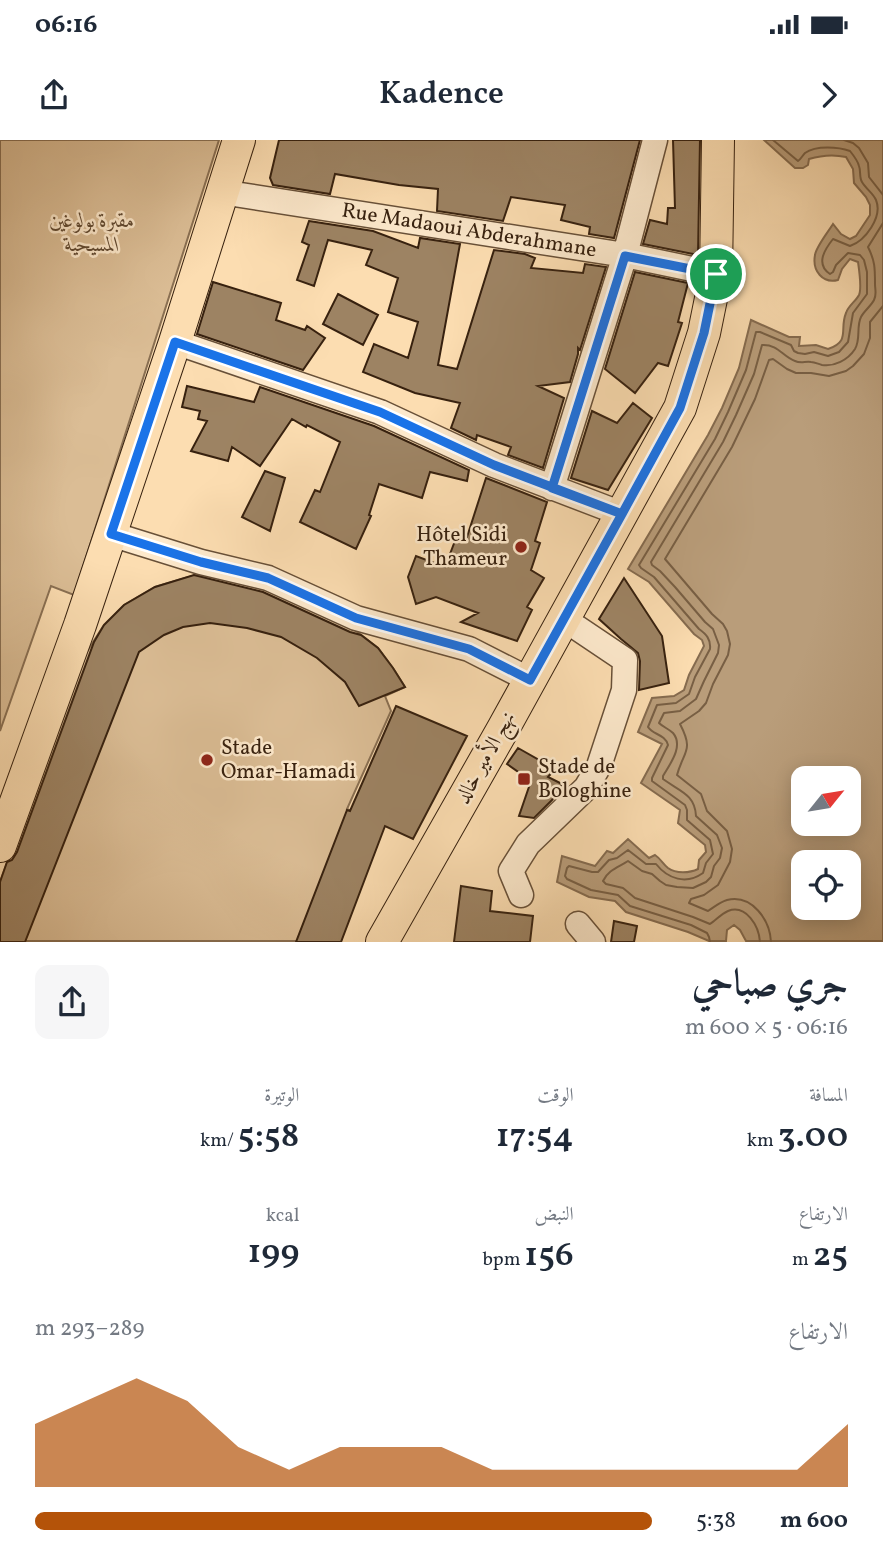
<!DOCTYPE html>
<html lang="ar">
<head>
<meta charset="utf-8">
<style>
	body { margin:0; font-family:Vollkorn,Amiri,serif; background:#f6f6f7; color:#1f2937; direction:rtl; height:100vh; display:flex; flex-direction:column; font-size:26px; white-space:nowrap }
	* { box-sizing:border-box; margin:0 }
	p { font-size:23px; color:#747a83 }
	.icon { flex:none; width:38px; height:38px; fill:none; stroke:currentColor; stroke-width:2; stroke-linecap:round; stroke-linejoin:round }
	.map { position:relative; height:802px; overflow:hidden; direction:ltr }
	.sheet { display:flex; flex-direction:column; background:#fff; flex:1 }
	.sheet>* { flex:none }
	.needle { width:46px; rotate:60deg }
	.tools { position:absolute; left:791px; top:626px; display:grid; gap:14px }
	.tools a { display:grid; place-items:center; width:70px; height:70px; border-radius:14px; background:#fff; box-shadow:0 4px 18px #0003; font-size:35px }
	.pin { position:absolute; display:grid; place-items:center; width:60px; height:60px; color:#fff; margin:-30px; border:4px solid #fff; border-radius:50%; box-shadow:0 2px 7px #0007 }
	.round { display:grid; place-items:center; flex:none; width:74px; height:74px; border-radius:14px; background:#f6f6f7 }
	.summary { display:flex; align-items:center; justify-content:space-between; height:119px; padding:0 35px }
	h1 { font-size:38px; font-weight:600; line-height:52px }
	.metrics { display:grid; grid-template-columns:repeat(3,1fr); gap:10px; height:119px; padding:7px 35px }
	.metrics div { display:grid; align-content:center }
	.metrics b { font-size:35px; font-weight:600 }
	.metrics small { font-size:19px; font-weight:400 }
	.metrics p { font-size:19px }
	.chart { height:196px; padding:14px 35px }
	.chart p { display:flex; justify-content:space-between }
	.chart svg { width:100%; height:126px; margin-top:7px; fill:#b45309; opacity:.7 }
	ul { padding:0 35px; list-style:none; font-size:23px }
	li { display:grid; grid-template-columns:112px 84px 1fr; align-items:center; height:52px }
	li i { height:18px; border-radius:9px; background:#b45309 }
	.status { display:flex; justify-content:space-between; align-items:center; height:49px; padding:0 35px; background:#fff; direction:ltr }
	.status svg { height:19px; fill:currentColor }
	header { display:flex; justify-content:space-between; align-items:center; height:91px; padding:0 35px; background:#fff; font-size:32px; font-weight:600 }
	.map>svg:first-child { display:block }
	.green { fill:#dbbd95; stroke:#896f52; stroke-width:2 }
	.water { fill:#b99d7a; stroke:#856b4f; stroke-width:2; fill-rule:evenodd }
	.lines { fill:none; stroke-linecap:round; stroke-linejoin:round }
	.shore { stroke:#785f44; stroke-width:2 }
	.building { fill:#9d8363; stroke:#37210f; stroke-width:2 }
	.minor-casing { stroke:#685038; stroke-width:27 }
	.major-casing { stroke:#37210f; stroke-width:34 }
	.minor { stroke:#fde9cc; stroke-width:24 }
	.major { stroke:#fcddb1; stroke-width:32 }
	.route-casing { stroke:#fff; stroke-width:14 }
	.route { stroke:#1a73e8; stroke-width:9 }
	.poi-dot { fill:#8f2418; stroke:#fde9cc; stroke-width:2.5 }
	.labels { text-anchor:middle; dominant-baseline:central; stroke-width:5; stroke-linejoin:round; paint-order:stroke }
	.park-label { font-size:21px; font-style:italic; fill:#604830; stroke:#fde9cc }
	.street-label { font-size:21px; fill:#37210f; stroke:#fde9cc }
	.poi-label { font-size:21px; fill:#37210f; stroke:#fde9cc; text-anchor:start }
</style>
</head>
<body>
<div class="status"><b>06:16</b><svg viewBox="0 0 49 12"><path d="M0 12V9h3v3zM5 12V6h3v6zM10 12V3h3v9zM15 12V0h3v12zM26 1h20v11H26zM47 4h2v5h-2z"/></svg></div>
<header><svg class="icon" aria-label="forward" viewBox="0 0 24 24"><path d="M9 5l7 7-7 7"/></svg>Kadence<svg class="icon" aria-label="share" viewBox="0 0 24 24"><path d="M12 15V3M7 8l5-5 5 5M5 13v7h14v-7"/></svg></header>
<div class="map">
<svg width="883" height="802" viewBox="0 0 883 802">
	<rect width="100%" height="100%" fill="#fcddb1"/>
	<filter id="stains"><feTurbulence type="fractalNoise" baseFrequency=".00286" numOctaves="4"/><feColorMatrix values="0 0 0 0 .2 0 0 0 0 .09 0 0 0 0 .02 0 0 0 .5 -.17"/></filter>
	<radialGradient id="worn" r=".72"><stop offset=".6" stop-color="#630" stop-opacity="0"/><stop offset="1" stop-color="#630" stop-opacity=".3"/></radialGradient>
	<path class="green" d="M0,0H219L74,455L51,446L0,591Z
		M195,435L261,443L347,484L378,508L393,528L405,547L385,556L391,571L347,669L376,683L341,801H0V742L81,521L104,485L124,465L155,447Z"/>
	<path class="water" d="M764,0H883V801H746L740,790L734,785L727,790L726,801H709L688,792L626,772L615,761L589,757L557,742L562,716L595,726L607,711L613,713L628,699L649,718L655,715C661,719 663,724 668,728C676,734 690,733 698,729L699,720L706,712L705,705L678,683L680,670L641,643L662,604L638,592L652,558L674,556L684,550L689,535L704,506L702,500L694,494L649,442L628,429L708,295L722,268L739,228L751,180L789,197H800L799,206L816,205L828,209C851,201 839,190 846,173C848,166 856,161 859,155C862,148 859,129 858,122L850,119L842,129L838,140C823,144 812,131 815,115C816,107 828,92 833,84L841,94L850,99L856,96L870,75V65L866,57L854,43L853,29L846,17C833,14 822,15 809,19L808,25L803,28H795ZM803,639H849V684H803ZM803,723H849V768H803Z"/>
	<g class="lines">
		<path class="shore" d="M844,0L853,3L859,8L868,23L869,37L883,55
			M710,802L709,797L707,793L691,785L630,766L618,755L591,750L567,739L565,736L567,728L569,726L592,732H598L609,720L617,718L628,710L646,724H656C668,739 686,745 703,733L706,723L713,714L710,700L687,680V670L685,665L652,641V638L668,605C665,594 653,595 648,587L657,565L676,563L689,554L695,537L710,509C711,499 706,494 699,489L654,437L641,428L639,425L715,299L728,272L746,230L756,192H760L791,205L794,211L798,213L805,214L814,212L828,216L839,212L848,202L853,173L867,154V132L864,120L860,115L848,113L836,125L833,132L830,134C815,124 825,109 833,99L850,106C865,101 883,77 876,60C873,53 866,49 862,42C859,37 861,31 859,26C858,21 854,16 850,11C839,7 816,5 805,13C802,16 801,19 798,21L773,0
			M760,802C759,786 746,764 728,771C721,774 715,781 710,784L693,777L635,758L623,748L606,744L603,741C608,730 619,727 628,721L642,731L652,734L660,741L666,745L677,747L693,748L706,742L711,737L714,726L720,718L722,708L717,695L696,676C695,654 679,651 663,639V636C670,624 684,606 673,593C669,589 663,587 659,583L664,573L680,571L696,559L704,541L718,513L719,505L713,489L705,482L675,447L660,431L652,425L651,422L723,302L736,275L754,234L762,205C778,204 783,217 795,221C801,224 805,221 811,222C815,222 818,224 822,225C834,227 848,220 855,209C861,199 856,187 861,177C864,171 871,166 874,160C877,154 875,150 875,144C875,128 875,121 868,107L883,83
			M771,802C770,780 752,754 727,760C720,762 714,767 708,771L689,763L691,759L704,755L718,745L730,722L732,709L727,691L707,671L701,654L677,635C684,610 694,611 680,584L699,571L706,563L713,544L728,515L730,504L727,491L723,484L712,474L665,419L732,307L755,259L769,220L773,219L787,229L796,233H811L829,236L846,231L853,226L864,214L870,198V182L883,166"/>
	</g>
	<path class="building" d="M279,0H640L614,98L589,94L590,87L561,80L565,65L511,57L503,81L437,71L438,49L399,45L335,34L330,54L273,45L270,38Z
		M673,0H700L698,115L643,104L650,80L667,84L668,68H675Z
		M309,81L373,91L418,108L420,98L460,104L438,225L457,229L494,110L525,114L535,118L531,128L583,133L585,124L606,127L580,210L578,208V214L570,242L538,246L564,258L543,328L508,315L511,307L477,295L476,300L451,288L460,263L415,253L363,232L374,204L408,218L418,182L388,172L398,138L366,125L372,110L328,100L314,146L297,140L309,105L302,102Z
		M635,132L688,143L678,182L682,183L668,226L658,223L635,253L605,229Z
		M213,142L281,163L276,180L305,190L307,186L325,198L303,230L197,194Z
		M338,154L378,175L363,205L323,184Z
		M187,246L254,262L260,247L374,286L469,330L467,341L430,332L422,358L379,344L369,375L371,376L356,409L300,382L315,350L320,352L340,302L307,285L306,287L292,279L260,326L232,307L228,321L191,311L207,281L198,279L200,271L182,267Z
		M633,263L652,278L608,350L571,338L592,271L617,283Z
		M265,331L285,338L270,391L242,377Z
		M486,338L547,362L535,401L540,403L531,430L544,438L527,467L532,470L517,501L461,482L478,473L436,457L416,464L408,437L416,416L445,427L458,393L467,397Z
		M194,435L263,452L350,492L361,495L378,508L393,528L405,547L359,566L345,542L317,518L281,497L247,488L210,483L183,487L164,495L139,512L25,802H0V742L7,722L12,720L17,712L94,502L104,485L124,465L155,447Z
		M624,438L662,496L669,543L639,550L640,521L638,513L621,499L599,479Z
		M396,566L467,596L413,699L385,686L341,802H296L347,670L350,671Z
		M518,608L555,629L548,637L562,644L552,660L534,678L519,676L531,641L507,624Z
		M461,746L492,751L490,771L533,776L530,802H454Z
		M614,781L637,786L634,802H611Z"/>
	<g class="lines">
		<g class="minor-casing">
			<path id="minor" d="M221,52L625,115L716,134
				M175,202L380,272L494,325L622,374
				M552,348L625,115L655,0
				M111,394L201,422L268,438L356,478L469,509L530,540
				M521,755L511,731L528,704L586,648L599,626L624,550L625,520L564,479
				M578,784L593,802"/>
		</g>
		<g class="major-casing">
			<path id="major" d="M0,706L80,485L175,202L239,0
				M382,802L503,589L680,268L704,193L716,134L718,0"/>
		</g>
		<use href="#minor" class="minor"/>
		<use href="#major" class="major"/>
	</g>
	<g class="lines">
		<g class="route-casing">
			<path id="route" d="M716,134L704,193L680,268L622,374L494,325L380,272L175,202L111,394L201,422L268,438L356,478L469,509L530,540L622,374L552,348L625,116L716,134"/>
		</g>
		<use href="#route" class="route"/>
	</g>
	<g class="poi-dot">
		<circle cx="521" cy="407" r="7"/>
		<circle cx="207" cy="620" r="7"/>
		<rect x="517" y="632" width="14" height="14" rx="3.5"/>
	</g>
	<g class="labels">
		<g class="park-label">
			<text x="92" y="81">مقبرة بولوغين<tspan x="92" dy="24">المسيحية</tspan></text>
		</g>
		<g class="street-label">
			<text transform="translate(469 91) rotate(9)">Rue Madaoui Abderahmane</text>
			<text transform="translate(486 618) rotate(-61)">نهج الأمير خالد</text>
		</g>
		<g class="poi-label">
			<text x="507" y="395" text-anchor="end">Hôtel Sidi<tspan x="507" dy="24">Thameur</tspan></text>
			<text x="221" y="608">Stade<tspan x="221" dy="24">Omar-Hamadi</tspan></text>
			<text x="538" y="627">Stade de<tspan x="538" dy="24">Bologhine</tspan></text>
		</g>
	</g>
	<rect width="100%" height="100%" filter="url(#stains)"/>
	<rect width="100%" height="100%" fill="url(#worn)"/>
</svg>
<div class="tools">
<a><svg class="needle" viewBox="-14 -14 28 28"><path d="M0-13l5 13h-10z" fill="#e53935"/><path d="M0 13l5-13h-10z" fill="#747a83"/></svg></a>
<a><svg class="icon" aria-label="locate" viewBox="0 0 24 24"><circle cx="12" cy="12" r="6"/><path d="M12 2v4M12 18v4M2 12h4M18 12h4"/></svg></a>
</div>
<div class="pin" style="left:716px;top:134px;background:#1e9e55"><svg class="icon" aria-label="arrive" viewBox="0 0 24 24"><path d="M6 21V4h12l-3 4 3 4H6"/></svg></div>
</div>
<section class="sheet">
<div class="summary"><div><h1>جري صباحي</h1><p>06:16 · 5 × 600 m</p></div><a class="round"><svg class="icon" aria-label="share" viewBox="0 0 24 24"><path d="M12 15V3M7 8l5-5 5 5M5 13v7h14v-7"/></svg></a></div>
<div class="metrics">
<div><p>المسافة</p><b>3.00<small> km</small></b></div>
<div><p>الوقت</p><b>17:54</b></div>
<div><p>الوتيرة</p><b>5:58<small> /km</small></b></div>
</div>
<div class="metrics">
<div><p>الارتفاع</p><b>25<small> m</small></b></div>
<div><p>النبض</p><b>156<small> bpm</small></b></div>
<div><p>kcal</p><b>199</b></div>
</div>
<div class="chart"><p><span>الارتفاع</span>289–293 m</p>
<svg viewBox="0 0 160 44" preserveAspectRatio="none"><path d="M0 44V22L10 14L20 6L30 14L40 30L50 38L60 30L70 30L80 30L90 38L100 38L110 38L120 38L130 38L140 38L150 38L160 22V44z"/></svg>
</div>
<ul>
<li><b>600 m</b>5:38<i style="width:100%"></i></li>
</ul>
</section>
</body>
</html>
